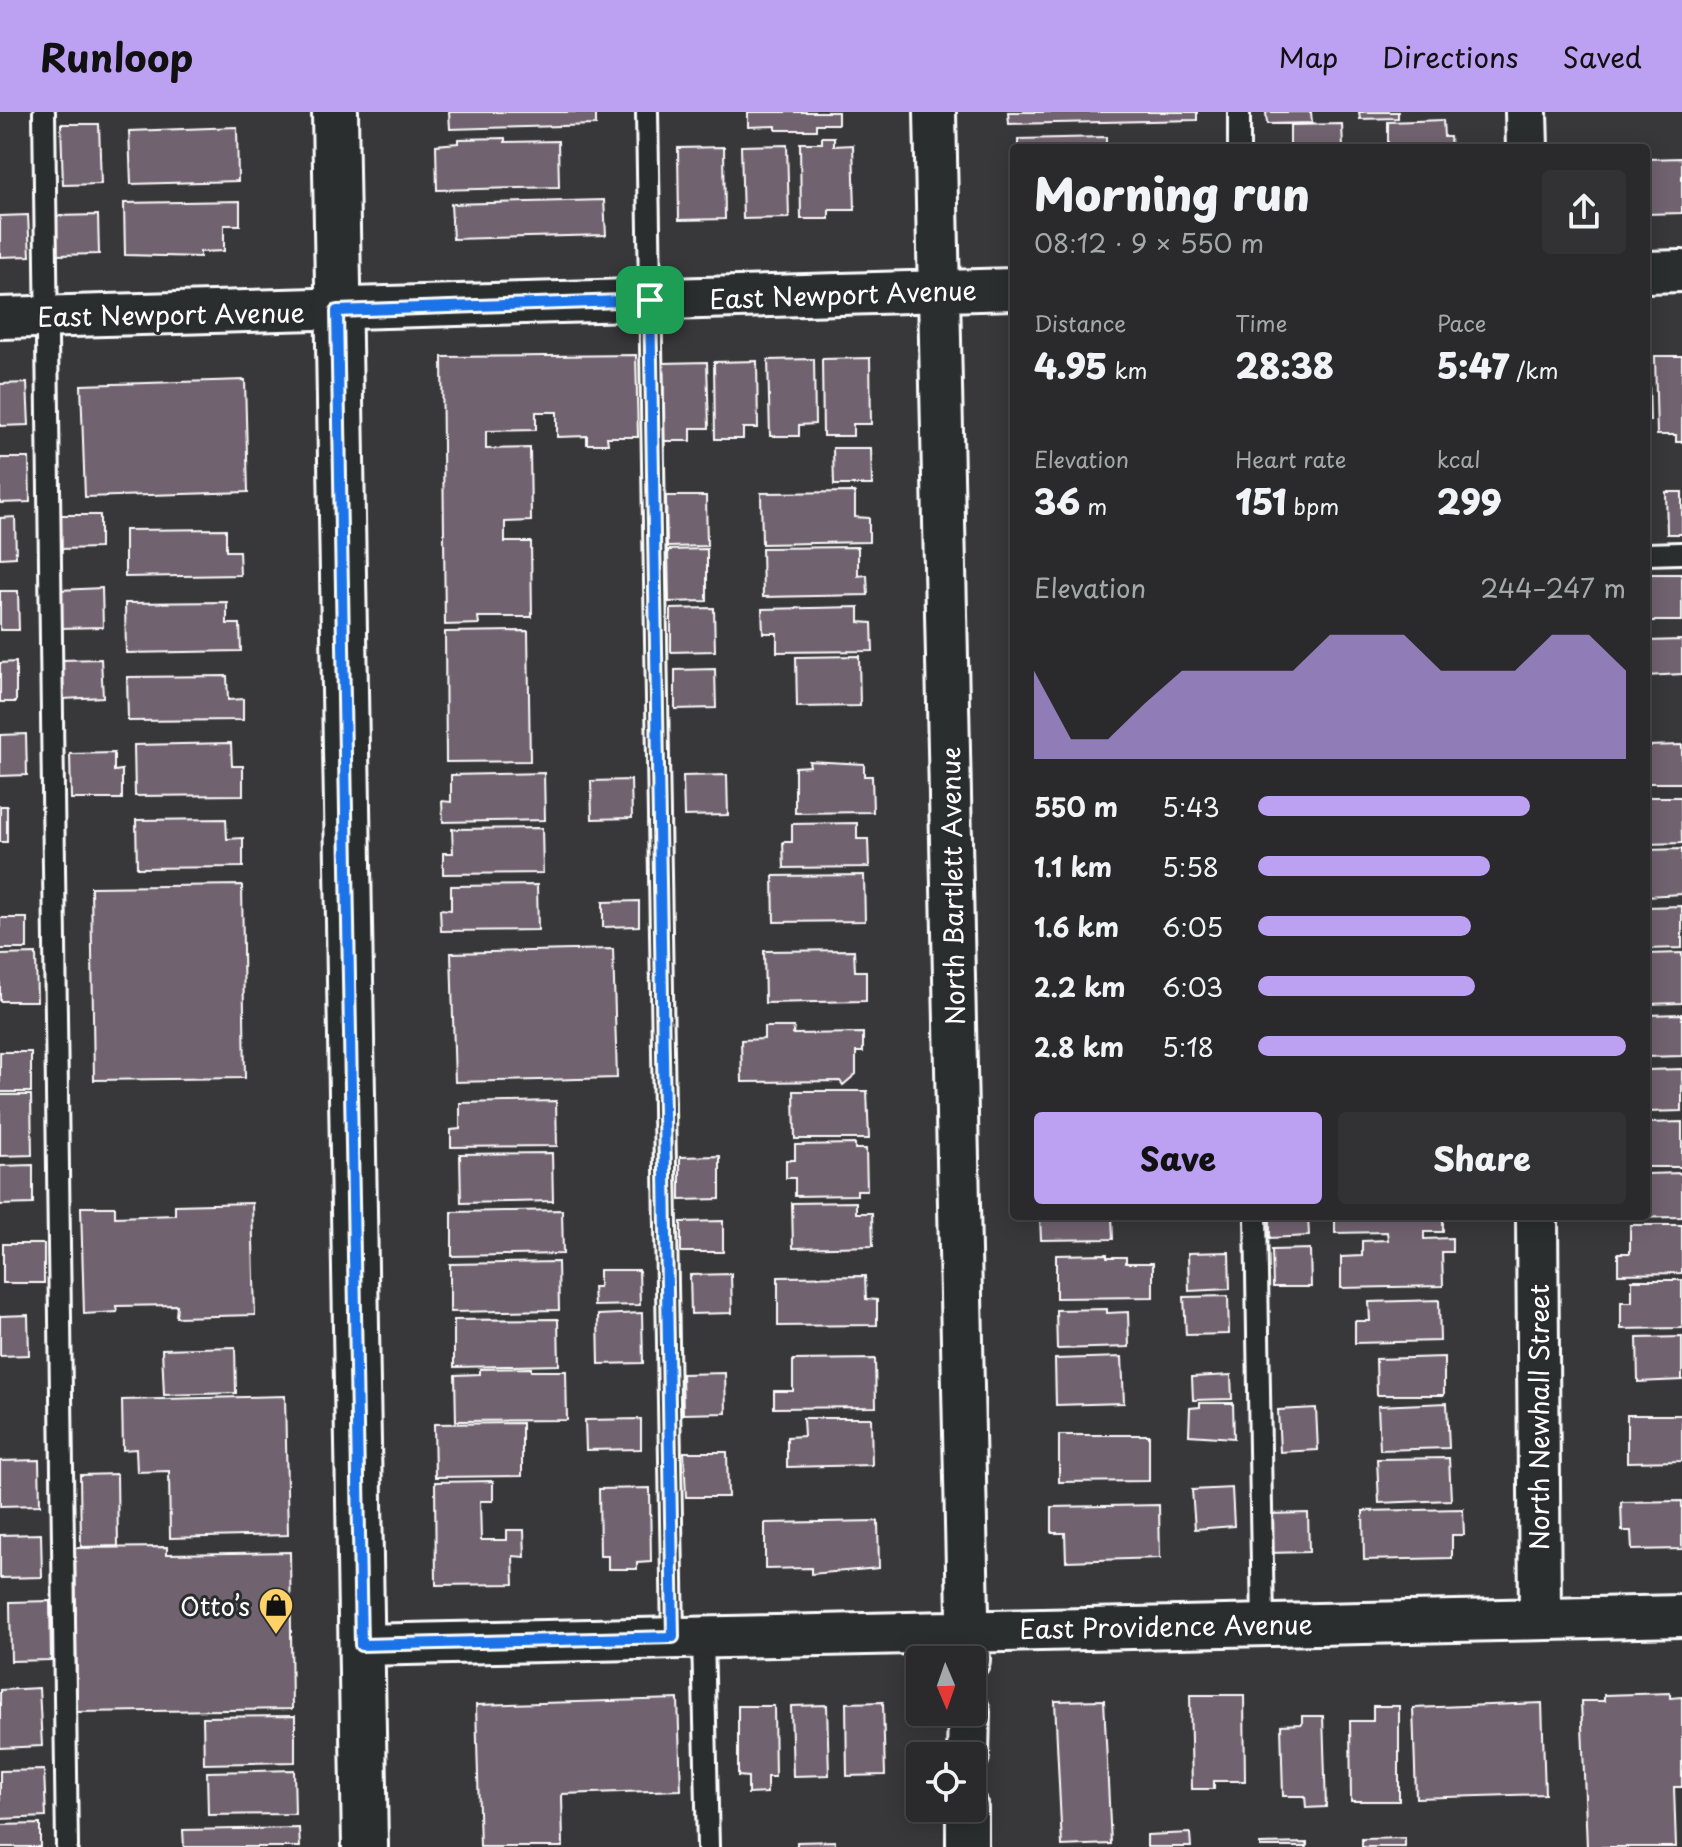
<!DOCTYPE html>
<html lang="en">
<head>
<meta charset="utf-8">
<style>
	body { margin:0; font-family:"Playpen Sans",sans-serif; background:#323234; color:#f1f3f6; height:100vh; display:flex; flex-direction:column; font-size:30px; white-space:nowrap }
	* { box-sizing:border-box; margin:0 }
	p { font-size:26px; color:#a5a7a9 }
	.icon { flex:none; width:44px; height:44px; fill:none; stroke:currentColor; stroke-width:2; stroke-linecap:round; stroke-linejoin:round }
	.map { position:relative; flex:1; overflow:hidden }
	.sheet { position:absolute; left:1010px; top:32px; width:640px; height:1076px; display:flex; flex-direction:column; background:#2a2a2c; border-radius:8px; box-shadow:0 4px 20px #0003,0 0 0 2px #464648 }
	.sheet>* { flex:none }
	.needle { width:52px; rotate:178deg }
	.tools { position:absolute; left:906px; top:1534px; display:grid; gap:16px }
	.tools a { display:grid; place-items:center; width:80px; height:80px; border-radius:8px; background:#2a2a2c; box-shadow:0 4px 20px #0003,0 0 0 2px #464648; font-size:40px }
	.pin { position:absolute; display:grid; place-items:center; width:68px; height:68px; color:#fff; margin:-34px; border-radius:16px; box-shadow:0 4px 12px #0006 }
	.round { display:grid; place-items:center; flex:none; width:84px; height:84px; border-radius:8px; background:#323234 }
	.summary { display:flex; align-items:center; justify-content:space-between; height:136px; padding:0 24px }
	h1 { font-size:44px; font-weight:800; line-height:60px }
	.figures { display:grid; grid-template-columns:repeat(3,1fr); gap:12px; height:136px; padding:8px 24px }
	.figures div { display:grid; align-content:center }
	.figures b { font-size:34px; font-weight:800 }
	.figures small { font-size:22px; font-weight:400 }
	.figures p { font-size:22px }
	.chart { height:224px; padding:16px 24px }
	.chart p { display:flex; justify-content:space-between }
	.chart svg { width:100%; height:144px; margin-top:8px; fill:#bca0f2; opacity:.7 }
	.cta { display:flex; gap:16px; margin-top:auto; padding:16px 24px }
	.cta a { flex:1; height:92px; border-radius:8px; background:#bca0f2; color:#111; font-size:32px; font-weight:800; line-height:92px; text-align:center }
	.cta a+a { background:#323234; color:#f1f3f6 }
	ul { padding:0 24px; list-style:none; font-size:26px }
	li { display:grid; grid-template-columns:128px 96px 1fr; align-items:center; height:60px }
	li i { height:20px; border-radius:10px; background:#bca0f2 }
	header { display:flex; align-items:center; gap:48px; box-sizing:border-box; height:112px; padding:0 40px; background:#bca0f2; color:#111 }
	header strong { font-size:38px }
	nav { display:flex; gap:44px; margin-inline-start:auto; font-size:28px }
	.map>svg:first-child { display:block }
	.building { fill:#71626f; stroke:#fff; stroke-width:2 }
	.lines { fill:none; stroke-linecap:round; stroke-linejoin:round }
	.lane-casing { stroke:#fff; stroke-width:26 }
	.street-casing { stroke:#fff; stroke-width:46 }
	.secondary-casing { stroke:#fff; stroke-width:50 }
	.lane { stroke:#2a2d2e; stroke-width:20 }
	.street { stroke:#2a2d2e; stroke-width:40 }
	.secondary { stroke:#2a2d2e; stroke-width:44 }
	.route-casing { stroke:#fff; stroke-width:16 }
	.route { stroke:#1a73e8; stroke-width:10 }
	.labels { text-anchor:middle; dominant-baseline:central; stroke-width:6; stroke-linejoin:round; paint-order:stroke }
	.street-label { font-size:26px; fill:#fff; stroke:#2a2d2e }
	.poi-label { font-size:26px; fill:#fff; stroke:#2a2d2e; text-anchor:end }
</style>
</head>
<body>
<header>
<strong>Runloop</strong>
<nav><a>Map</a><a>Directions</a><a>Saved</a></nav>
</header>
<div class="map">
<svg width="1682" height="1735" viewBox="0 0 1682 1735">
	<rect width="100%" height="100%" fill="#38383b"/>
	<filter id="ink" filterUnits="userSpaceOnUse"><feTurbulence type="fractalNoise" baseFrequency=".0125" numOctaves="2"/><feDisplacementMap in="SourceGraphic" scale="16" xChannelSelector="R" yChannelSelector="G"/><feConvolveMatrix kernelMatrix="1 2 1 2 8 2 1 2 1" color-interpolation-filters="sRGB"/></filter>
	<g filter="url(#ink)">
		<path class="building" d="M449,0H596V13L450,17Z
			M748,0H838V12H816V18H776V14L748,15Z
			M1008,0H1197V8L1009,12Z
			M1266,0H1311L1312,11L1267,12Z
			M1359,0H1398V6L1360,7Z
			M1443,8L1444,25H1450L1451,36H1388V10Z
			M61,12H99L101,72L63,73Z
			M1342,12L1343,36H1290V13Z
			M237,15L238,69L131,72L129,19Z
			M822,25H834V34L853,33L855,98H829V107H801L800,31H822Z
			M1106,25V35L1116,36H1018V27Z
			M505,26V30L558,29L559,75L437,78L436,33L458,31V27Z
			M787,33L789,106L743,107L741,34Z
			M724,35L725,107L679,108L678,36Z
			M1682,46V101L1646,102V47Z
			M604,88L606,123L453,127L451,92Z
			M240,89V113H224V139L200,140V145L125,143L124,91Z
			M28,103L30,144L0,145V104Z
			M98,103L99,142L57,143L56,104Z
			M1646,228H1648L1650,309H1646Z
			M636,243L638,325H607L608,332H587V324L557,325V300H536V318L486,319V337L530,336L531,409L505,410V430H531L532,505H478L479,512L445,513L442,245Z
			M1655,244H1682V330H1676V323H1657Z
			M870,246L871,312H853V324H823L822,247Z
			M814,247L815,312L799,313V324H770L768,248Z
			M757,249L758,316H743V327H715L714,250Z
			M707,250L709,316H691V329H664L663,251Z
			M245,268L248,380L85,385L81,273Z
			M27,271L29,313L0,314V272Z
			M833,336H871L872,373H834Z
			M0,346H29L30,390L0,391Z
			M855,380V405L869,406V430L762,432L761,381Z
			M1666,380H1682V422H1667Z
			M666,384H706L707,434L667,435Z
			M60,403H100V436L60,437Z
			M15,405L16,445L0,446V406Z
			M226,417V439H239L240,463L125,465V418Z
			M858,435V464L867,463L868,483L763,485L762,436Z
			M707,437V489L669,490L668,438Z
			M1646,462H1682V509H1646Z
			M102,476L103,515L60,516L59,478Z
			M0,479H18L19,518H0Z
			M227,490V512H240L241,539L126,541L125,491Z
			M859,495V510L872,511L873,539L777,540V521H763L762,497Z
			M714,496L715,539L671,540V497Z
			M1646,516L1647,529L1682,528V562L1646,564Z
			M528,519L530,649L446,650L445,520Z
			M859,544L860,594L797,595L796,545Z
			M101,547L103,585L63,587L61,548Z
			M16,550V590H0V551Z
			M715,557L716,596L675,597V558Z
			M227,564L228,588L243,587V608L128,609L127,565Z
			M26,622L27,663L0,664V623Z
			M231,631L232,654H243V683L135,684L134,633Z
			M1682,633V671H1646V634Z
			M114,641V659L122,658V687H71L70,642Z
			M809,649L864,652V664H872L873,700L795,701V655L810,654Z
			M544,661L545,708L443,710L442,689L451,690V663Z
			M727,663L728,703L684,704L683,664Z
			M631,668L632,706L592,707L591,669Z
			M1646,685H1681L1682,731L1646,732Z
			M0,694H7V730H0Z
			M226,707L227,727L243,726V755L137,756L136,708Z
			M857,711V727H868L869,755L784,756L783,730H792V712Z
			M542,716L543,761L443,762V741H453L452,717Z
			M1682,737V782L1646,784V738Z
			M864,763L865,809L774,810L773,764Z
			M242,773L245,966L94,968L91,775Z
			M537,773L538,818L441,819L440,797L451,798V774Z
			M639,789V814L603,815V790Z
			M1682,794V836L1646,837V795Z
			M0,806H27V837H0Z
			M613,837L617,966L455,970L451,841Z
			M854,838L855,859H866V889L765,891L764,839Z
			M1682,841V891L1646,892V842Z
			M36,842L37,889H0V843Z
			M1682,902V944L1646,945V903Z
			M764,915H794L793,922L863,921V940H856V962L843,973L840,969L742,970L741,928L764,927Z
			M0,940H31V980H0Z
			M1682,957V999L1646,1000V958Z
			M794,979H867L869,1027H795Z
			M0,983H31L32,1043L0,1044Z
			M556,989L557,1034L451,1035V1018L460,1017V991Z
			M1682,1010V1055H1646V1011Z
			M855,1032V1037H866L867,1078H857V1083L795,1084V1066H786V1048H795V1033Z
			M552,1041L553,1089L461,1091L460,1042Z
			M720,1044V1087L680,1088V1045Z
			M33,1053V1092L0,1093V1054Z
			M1682,1061V1105L1617,1106L1646,1104V1062Z
			M856,1090V1101H872L873,1134L793,1136L792,1091Z
			M252,1091L255,1203L176,1205L177,1193L116,1194L117,1200L84,1202L81,1095H115V1105L175,1103V1093Z
			M562,1098L563,1142L452,1144V1100Z
			M1056,1104H1112L1113,1127L1041,1128L1040,1105Z
			M1270,1104H1308L1309,1124L1270,1126Z
			M1335,1104H1443V1120H1424V1127L1452,1126V1140H1442L1443,1174L1341,1176V1145L1362,1144V1129L1388,1128L1387,1120L1335,1121Z
			M723,1109V1140H681V1110Z
			M1630,1113H1682V1161L1618,1162V1141H1630Z
			M3,1132H44V1171H3Z
			M1310,1137L1311,1175H1273L1272,1138Z
			M1229,1140L1230,1177L1189,1179L1188,1141Z
			M1107,1142V1145H1126V1151H1153V1185L1056,1186V1143Z
			M558,1150L559,1198L450,1200V1152Z
			M599,1158H639L640,1193L594,1194L593,1175H599Z
			M731,1162L732,1201L691,1202L690,1163Z
			M865,1164L866,1187L877,1188V1213L778,1214V1165Z
			M1632,1168H1682V1216L1621,1217V1190H1632Z
			M1228,1184L1229,1222L1186,1223L1184,1185Z
			M1439,1188L1440,1229L1355,1231V1209H1370L1369,1190Z
			M1107,1197V1201L1128,1200L1129,1235L1057,1237L1056,1198Z
			M642,1201L643,1251L599,1252L598,1203Z
			M28,1203L29,1243L0,1244V1204Z
			M558,1207L559,1253L454,1255V1208Z
			M1682,1225V1268L1638,1270L1637,1226Z
			M235,1235L236,1281L164,1283L162,1237Z
			M1122,1245L1124,1291L1056,1293L1055,1247Z
			M1444,1245V1283H1377L1376,1247Z
			M875,1247L876,1295L774,1296V1279H793V1248Z
			M531,1256V1259H566L567,1308L456,1309L455,1263L480,1262V1257Z
			M725,1261L726,1301L683,1302L682,1262Z
			M1231,1263L1232,1287L1193,1288L1192,1265Z
			M285,1284L288,1423L170,1426L169,1359L137,1360L136,1337L123,1338L122,1288Z
			M1200,1291H1233L1234,1326L1189,1323L1190,1296L1200,1295Z
			M1447,1291L1449,1336L1380,1338L1378,1294Z
			M1316,1296L1318,1338L1280,1340L1278,1298Z
			M1627,1303H1682V1349L1627,1350Z
			M803,1306H871L872,1353L787,1355V1325L804,1324Z
			M641,1307V1337L586,1338L585,1308Z
			M522,1311V1364L435,1365L434,1312Z
			M1059,1323H1149V1369L1059,1370Z
			M684,1340H727L728,1385H686Z
			M1449,1346L1451,1388L1379,1391L1377,1347Z
			M39,1348L40,1393L0,1394V1349Z
			M117,1362L118,1434L81,1435L80,1363Z
			M493,1369V1389H480L481,1428H507V1418H524L525,1445L513,1444L514,1472L436,1473L435,1370Z
			M650,1376L651,1450L637,1451V1457H608V1444H600L599,1377Z
			M1232,1376L1234,1414L1195,1417L1192,1378Z
			M1682,1389V1437L1632,1438L1631,1419H1622L1621,1390Z
			M1159,1393L1160,1446L1066,1449L1065,1421H1052V1395Z
			M1463,1397L1464,1423H1452V1446L1364,1448L1363,1399Z
			M1308,1401L1309,1440L1269,1441L1268,1402Z
			M878,1409L879,1456L811,1462V1456L765,1457V1411Z
			M41,1422L42,1465L0,1466V1423Z
			M167,1435V1442L290,1440L292,1597L77,1600L75,1436Z
			M50,1489L51,1548L11,1549L10,1490Z
			M39,1576L42,1634L0,1636V1578Z
			M1670,1581V1586L1682,1585V1675H1674L1676,1735H1587L1581,1589H1604V1583Z
			M1190,1583H1244L1245,1669H1214V1677H1192Z
			M678,1587L681,1678L562,1682L563,1735H480L476,1593Z
			M1104,1588L1111,1732L1062,1734L1055,1589Z
			M883,1590L885,1663L847,1664L846,1591Z
			M1542,1591L1545,1682L1416,1686L1413,1596Z
			M827,1593L829,1663L793,1664L791,1594Z
			M738,1594H774L775,1665H767V1681L748,1682V1665L738,1664Z
			M1373,1594H1399V1689H1351L1350,1609H1373Z
			M295,1604V1650L204,1652L203,1605Z
			M1302,1604H1323L1326,1695L1306,1696L1305,1684H1283L1281,1613L1302,1612Z
			M44,1658L46,1705L0,1707V1659Z
			M294,1658L295,1702L208,1703L207,1660Z
			M40,1712V1735H0V1713Z
			M299,1716L300,1735H184L183,1718Z
			M1190,1721L1191,1735H1147V1723Z
			M1405,1726V1735H1362V1727Z
			M835,1729V1735H797V1730Z
			M1307,1731V1735H1260V1732Z"/>
		<g class="lines">
			<g class="lane-casing">
				<path id="lane" d="M44,0L67,1735
					M647,0L673,1525
					M1239,0V36
					M1646,442L1682,441
					M1256,1104L1263,1512
					M703,1525L708,1735"/>
			</g>
			<g class="street-casing">
				<path id="street" d="M935,0L969,1548
					M1526,0L1527,36
					M1646,160L1682,159
					M0,206L1014,177
					M1537,1104L1540,1506
					M361,1533L1682,1504
					M968,1644L969,1600
					M967,1735V1696"/>
			</g>
			<g class="secondary-casing">
				<path id="secondary" d="M335,0L365,1735"/>
			</g>
			<use href="#lane" class="lane"/>
			<use href="#street" class="street"/>
			<use href="#secondary" class="secondary"/>
		</g>
	</g>
	<g class="lines" filter="url(#ink)">
		<g class="route-casing">
			<path id="route" d="M650,188L673,1525L361,1533L337,199Z"/>
		</g>
		<use href="#route" class="route"/>
	</g>
	<defs>
		<g id="shop-pin" transform="scale(1.8)"><path d="M0 17L-7.5 6A9.5 9.5 0 1 1 7.5 6Z" fill="#ffd166" stroke="#2a2d2e"/><path d="M-5-2.5h2.3a2.7 3.5 0 0 1 5.4 0H5L5.5 6h-11ZM-1.5-2.5h3a1.5 2.3 0 0 0-3 0Z" fill="#111"/></g>
	</defs>
	<g fill-rule="evenodd">
		<use href="#shop-pin" x="276" y="1493"/>
	</g>
	<g class="labels">
		<g class="street-label">
			<text transform="translate(843 182) rotate(-2)">East Newport Avenue</text>
			<text transform="translate(171 202) rotate(-1)">East Newport Avenue</text>
			<text transform="translate(952 774) rotate(-91)">North Bartlett Avenue</text>
			<text transform="translate(1538 1305) rotate(-90)">North Newhall Street</text>
			<text transform="translate(1166 1514) rotate(-1)">East Providence Avenue</text>
		</g>
		<g class="poi-label">
			<text x="250" y="1493">Otto’s</text>
		</g>
	</g>
</svg>
<div class="tools">
<a><svg class="needle" viewBox="-14 -14 28 28"><path d="M0-13l5 13h-10z" fill="#e53935"/><path d="M0 13l5-13h-10z" fill="#a5a7a9"/></svg></a>
<a><svg class="icon" aria-label="locate" viewBox="0 0 24 24"><circle cx="12" cy="12" r="6"/><path d="M12 2v4M12 18v4M2 12h4M18 12h4"/></svg></a>
</div>
<div class="pin" style="left:650px;top:188px;background:#1e9e55"><svg class="icon" aria-label="arrive" viewBox="0 0 24 24"><path d="M6 21V4h12l-3 4 3 4H6"/></svg></div>
<section class="sheet">
<div class="summary"><div><h1>Morning run</h1><p>08:12 · 9 × 550 m</p></div><a class="round"><svg class="icon" aria-label="share" viewBox="0 0 24 24"><path d="M12 15V3M7 8l5-5 5 5M5 13v7h14v-7"/></svg></a></div>
<div class="figures">
<div><p>Distance</p><b>4.95<small> km</small></b></div>
<div><p>Time</p><b>28:38</b></div>
<div><p>Pace</p><b>5:47<small> /km</small></b></div>
</div>
<div class="figures">
<div><p>Elevation</p><b>36<small> m</small></b></div>
<div><p>Heart rate</p><b>151<small> bpm</small></b></div>
<div><p>kcal</p><b>299</b></div>
</div>
<div class="chart"><p><span>Elevation</span>244–247 m</p>
<svg viewBox="0 0 160 44" preserveAspectRatio="none"><path d="M0 44V17L10 38L20 38L30 27L40 17L50 17L60 17L70 17L80 6L90 6L100 6L110 17L120 17L130 17L140 6L150 6L160 17V44z"/></svg>
</div>
<ul>
<li><b>550 m</b>5:43<i style="width:74%"></i></li>
<li><b>1.1 km</b>5:58<i style="width:63%"></i></li>
<li><b>1.6 km</b>6:05<i style="width:58%"></i></li>
<li><b>2.2 km</b>6:03<i style="width:59%"></i></li>
<li><b>2.8 km</b>5:18<i style="width:100%"></i></li>
</ul>
<div class="cta"><a>Save</a><a>Share</a></div>
</section>
</div>
</body>
</html>
